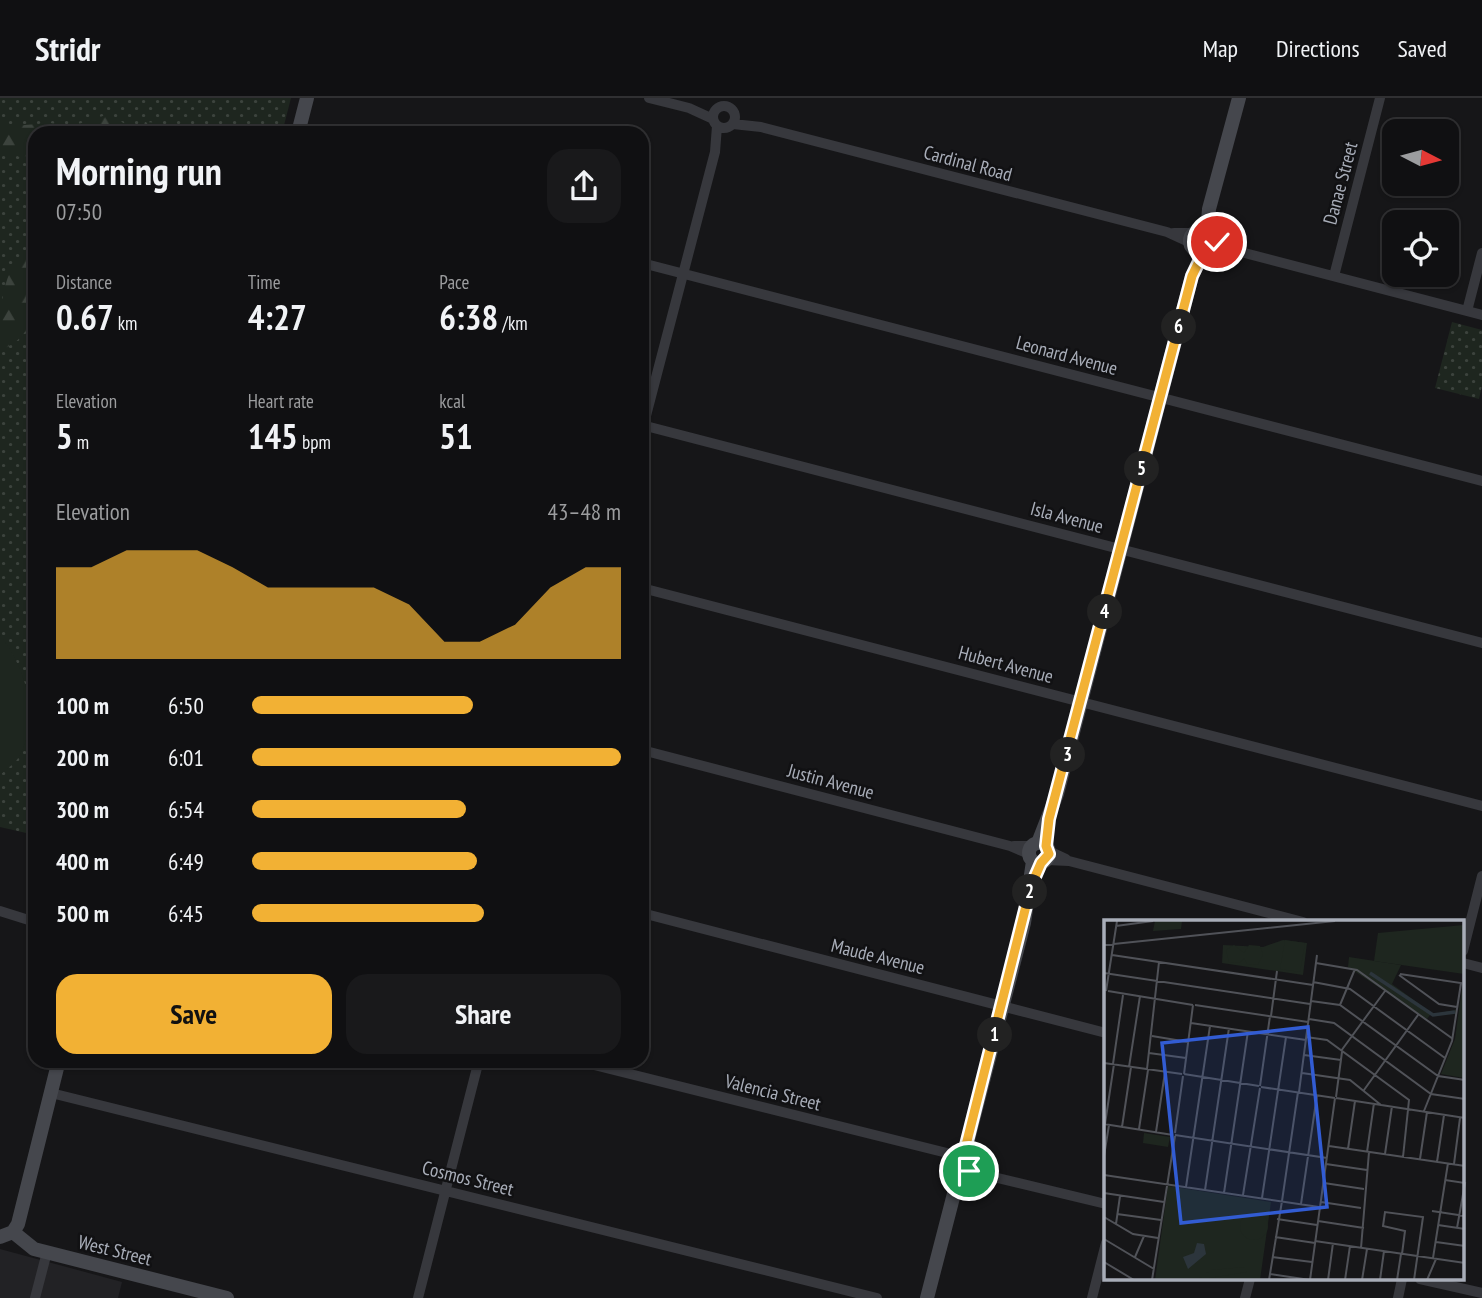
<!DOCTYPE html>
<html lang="en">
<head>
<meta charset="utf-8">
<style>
	body { margin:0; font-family:"PT Sans Narrow",sans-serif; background:#19191b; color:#f1f3f6; height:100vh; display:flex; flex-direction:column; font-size:26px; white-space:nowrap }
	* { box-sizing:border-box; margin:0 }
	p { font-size:23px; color:#9c9d9f }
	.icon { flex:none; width:38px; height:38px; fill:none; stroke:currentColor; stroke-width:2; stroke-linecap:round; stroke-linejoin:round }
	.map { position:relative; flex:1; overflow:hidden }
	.panel { position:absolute; left:28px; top:28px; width:621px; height:942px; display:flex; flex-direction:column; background:#101012; border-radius:21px; box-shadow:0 2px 5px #0004,0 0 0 2px #303032 }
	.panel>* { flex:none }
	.needle { width:46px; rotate:96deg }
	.controls { position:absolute; left:1382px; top:21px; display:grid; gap:14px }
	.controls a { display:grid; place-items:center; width:77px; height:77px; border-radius:14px; background:#101012; box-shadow:0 2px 5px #0004,0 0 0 2px #303032; font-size:35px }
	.pin { position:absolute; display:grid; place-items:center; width:60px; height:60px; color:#fff; margin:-30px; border:4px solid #fff; border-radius:50%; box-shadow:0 2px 7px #0007 }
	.km { position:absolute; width:35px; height:35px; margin:-18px; border-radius:50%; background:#222; color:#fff; font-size:19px; line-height:35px; text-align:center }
	.round { display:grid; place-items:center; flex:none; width:74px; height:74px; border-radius:21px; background:#19191b }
	.overview { display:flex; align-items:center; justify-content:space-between; height:119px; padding:0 28px }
	h1 { font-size:38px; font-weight:700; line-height:52px }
	.metrics { display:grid; grid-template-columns:repeat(3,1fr); gap:10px; height:119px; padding:7px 28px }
	.metrics div { display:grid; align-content:center }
	.metrics b { font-size:35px; font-weight:700 }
	.metrics small { font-size:19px; font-weight:400 }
	.metrics p { font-size:19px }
	.chart { height:196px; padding:14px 28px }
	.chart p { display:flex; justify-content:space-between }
	.chart svg { width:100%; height:126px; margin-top:7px; fill:#f2b134; opacity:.7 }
	.cta { display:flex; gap:14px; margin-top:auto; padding:14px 28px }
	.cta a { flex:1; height:80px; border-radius:21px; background:#f2b134; color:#111; font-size:28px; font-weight:700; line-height:80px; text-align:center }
	.cta a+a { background:#19191b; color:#f1f3f6 }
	ul { padding:0 28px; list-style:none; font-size:23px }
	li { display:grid; grid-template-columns:112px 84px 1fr; align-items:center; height:52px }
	li i { height:18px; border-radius:9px; background:#f2b134 }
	header { display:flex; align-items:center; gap:42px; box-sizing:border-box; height:98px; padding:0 35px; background:#101012; border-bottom:2px solid #303032 }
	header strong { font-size:33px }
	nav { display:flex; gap:38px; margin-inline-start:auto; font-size:24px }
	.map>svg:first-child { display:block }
	.built { fill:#222225 }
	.grass { fill:url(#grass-dots) }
	.forest { fill:url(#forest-firs) }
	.garden { fill:#1e261f }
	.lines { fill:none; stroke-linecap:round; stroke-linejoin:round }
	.street { stroke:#37383d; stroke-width:10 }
	.secondary { stroke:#45474d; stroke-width:14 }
	.route-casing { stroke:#fff; stroke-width:14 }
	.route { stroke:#f2b134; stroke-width:9 }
	.labels { text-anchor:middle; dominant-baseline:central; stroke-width:5; stroke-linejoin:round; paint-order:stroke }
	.street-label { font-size:19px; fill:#a8adb8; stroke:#111113 }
	.inset-river { fill:none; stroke:#2c353c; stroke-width:3.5 }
	.inset-road { fill:none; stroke:#505258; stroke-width:2 }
	.view { fill:#325cd3; fill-opacity:0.15; stroke:#325cd3; stroke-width:3.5 }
	.inset-edge { fill:none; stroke:#a8adb8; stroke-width:3.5 }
</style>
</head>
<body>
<header>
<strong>Stridr</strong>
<nav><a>Map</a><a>Directions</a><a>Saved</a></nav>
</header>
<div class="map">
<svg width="1482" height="1200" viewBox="0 0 1482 1200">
	<defs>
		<pattern id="grass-dots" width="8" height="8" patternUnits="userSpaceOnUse" patternTransform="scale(1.75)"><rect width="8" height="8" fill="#1e261f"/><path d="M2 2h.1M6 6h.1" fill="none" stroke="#3c433d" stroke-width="1.8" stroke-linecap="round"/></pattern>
		<pattern id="forest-firs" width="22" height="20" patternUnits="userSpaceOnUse" patternTransform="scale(1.75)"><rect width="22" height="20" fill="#1e261f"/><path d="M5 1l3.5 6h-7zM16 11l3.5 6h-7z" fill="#3c433d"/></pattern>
	</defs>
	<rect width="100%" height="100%" fill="#161618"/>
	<path class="built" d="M0,1151L122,1184L118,1200H0Z"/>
	<path class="grass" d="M0,0H291L282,35H35V737L0,729Z
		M1452,224L1482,232V288L1479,301L1435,290Z"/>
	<path class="forest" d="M106,17C119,19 127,32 143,30L145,24L161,25L162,35H35V57L20,59L0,52V29L50,25L72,28Z
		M35,148C35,187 46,231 4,251L0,250C0,211 0,166 35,148Z"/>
	<path class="garden" d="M0,537C26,571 40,617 20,657C16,665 6,671 0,677Z"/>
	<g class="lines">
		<path class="street" d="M649,0L689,10L713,21
			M713 19a11 11 0 1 1 22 0a11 11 0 1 1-22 0Z
			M733,26L761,29L1167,134L1191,145
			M1174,135H1195
			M1208,149L1237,153L1482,217
			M642,165L1482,383
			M1334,178L1380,0
			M1467,213L1482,155
			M642,327L1482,545
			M642,333L715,54L717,28
			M642,490L1482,708
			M642,652L1010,748L1029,756
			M1014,748H1032
			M1049,753L1066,761
			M1047,762L1069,763L1303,824
			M0,813L35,824
			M642,815L1106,935
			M1463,853L1482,778
			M1463,865L1482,870
			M574,962L963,1059
			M51,995L877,1200
			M960,1071L1106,1106
			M1420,1181L1482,1195
			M35,1200L47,1154
			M418,1200L479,962
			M1092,1200L1106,1145
			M1245,1200L1250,1181
			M1398,1200L1402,1181"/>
		<path class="secondary" d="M298,35L307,0
			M1190 143a10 10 0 1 1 20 0a10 10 0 1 1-20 0Z
			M1207,136L1209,111L1239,0
			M1029 755a10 10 0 1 1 20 0a10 10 0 1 1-20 0Z
			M1038,745L1057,696L1192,178L1204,152
			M13,1134L34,1151L227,1200
			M13,1134L18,1126L59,962
			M0,1139L13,1134
			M927,1200L1024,825L1033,763"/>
	</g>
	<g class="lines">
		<g class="route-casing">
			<path id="route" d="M969,1073L960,1071L1031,788L1041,765L1049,756L1046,748L1049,721L1192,178L1210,141L1217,144"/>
		</g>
		<use href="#route" class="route"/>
	</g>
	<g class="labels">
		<g class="street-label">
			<text transform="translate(968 65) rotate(15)">Cardinal Road</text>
			<text transform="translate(1340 85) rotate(-75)">Danae Street</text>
			<text transform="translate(1067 257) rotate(15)">Leonard Avenue</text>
			<text transform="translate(1067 419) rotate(15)">Isla Avenue</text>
			<text transform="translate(1006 566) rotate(15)">Hubert Avenue</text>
			<text transform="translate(831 683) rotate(15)">Justin Avenue</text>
			<text transform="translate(878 858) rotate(14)">Maude Avenue</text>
			<text transform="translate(773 994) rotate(14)">Valencia Street</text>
			<text transform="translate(468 1080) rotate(14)">Cosmos Street</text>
			<text transform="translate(115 1152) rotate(14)">West Street</text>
		</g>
	</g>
	<g transform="translate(1104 822)">
		<rect width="360" height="360" fill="#161618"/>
		<path d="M51,1H78L77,9L49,11ZM179,20L203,23L199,55L118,43L119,25L159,27ZM245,37L297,45L288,64L329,94L352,90V94L326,95L323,99L244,47ZM64,266L167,282L156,360H51Z" fill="#1e261f"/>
		<path d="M140,347L143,352L93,360L107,350Z" fill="#1e261f"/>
		<path d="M360,5V158L337,154L351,119L360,54L270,41L274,13Z" fill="#1e261f"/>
		<path d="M181,20L201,23L196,52L176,49ZM130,25L140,33L145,25L156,26L159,34L154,45L143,44L140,38L136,43L125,42L122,30ZM40,213L66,217L64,227L39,223ZM136 306a14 14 0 1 1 28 0a14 14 0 1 1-28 0Z" fill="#1e261f"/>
		<path d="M93,323L100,324L102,334L84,349L79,337L90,333Z" fill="#2c353c"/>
		<path class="inset-river" d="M266,53L329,95L351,92"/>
		<path class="inset-road" d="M12,6L49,1M0,25L231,1M8,35L209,65M212,43L253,50L349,119M0,53L206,84M296,54L357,63L348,121L320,191M295,55L335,84L353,87M209,62L246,69L341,138M2,71L13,1M4,71L89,85M207,81L236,85L334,156L361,160M91,85L204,102M236,85L251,49M167,96L173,51M205,99L230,103L327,174L361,179M87,103L202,120M48,116L84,122M202,117L223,120L305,180L299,237M237,131L281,71M45,133L82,138M200,135L237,140M0,143L78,154M9,144L19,75M25,147L36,76M43,149L55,42M198,153L246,160L277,185M80,154L155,166M80,154L89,85M156,166L166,96M157,167L231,178M260,170L314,95M195,172L213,35M232,177L238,132M232,178L361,198M0,204L69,215M1,204L10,144M18,207L27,147M35,209L44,150M52,212L61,152M71,213L79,156M71,215L223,238M225,226L361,246M244,229L251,181M263,232L270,183M281,234L288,186M0,236L5,205M316,239L323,192M333,242L340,195M222,244L263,250M350,244L356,198M0,255L215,287M341,260L361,263L353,308M220,263L260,269M82,267L106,106M101,270L125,108M0,273L60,282M120,273L144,111M139,275L156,168M158,278L182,117M178,281L194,172M217,282L257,288M197,284L213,175M328,291L361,296M13,294L57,300M0,297L29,314L54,318M173,299L213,305M214,301L260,308M12,304L16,276M334,305L361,309M171,317L211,323M0,319L50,349M211,321L361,343M332,322L361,326M257,328L265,232M298,334L301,311L279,306L281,292L319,297L310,360M31,337L40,316M168,337L208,342M329,338L344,243M0,342L30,360M166,354L206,360M48,360L71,216M165,360L178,281M206,360L231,178M224,360L229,323M241,360L246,326M258,360L263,329M276,360L280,331M293,360L297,334M323,360L332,339"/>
		<path class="view" d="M204,107L223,287L77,303L58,123Z"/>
		<rect width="360" height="360" class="inset-edge"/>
	</g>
</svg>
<div class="controls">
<a><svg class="needle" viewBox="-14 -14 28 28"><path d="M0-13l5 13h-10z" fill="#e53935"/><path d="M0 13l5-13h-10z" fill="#9c9d9f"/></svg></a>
<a><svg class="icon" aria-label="locate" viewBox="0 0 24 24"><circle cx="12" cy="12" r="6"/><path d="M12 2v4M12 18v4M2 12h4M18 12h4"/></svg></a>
</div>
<div class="pin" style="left:969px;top:1073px;background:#1e9e55"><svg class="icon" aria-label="arrive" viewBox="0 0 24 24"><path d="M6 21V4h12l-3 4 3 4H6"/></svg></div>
<div class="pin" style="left:1217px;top:144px;background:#d93025"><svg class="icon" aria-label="check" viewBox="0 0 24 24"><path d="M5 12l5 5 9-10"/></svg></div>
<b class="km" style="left:995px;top:937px">1</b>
<b class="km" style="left:1030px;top:794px">2</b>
<b class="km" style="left:1068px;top:657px">3</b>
<b class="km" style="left:1105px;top:514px">4</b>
<b class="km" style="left:1142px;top:371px">5</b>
<b class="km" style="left:1179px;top:229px">6</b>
<section class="panel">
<div class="overview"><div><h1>Morning run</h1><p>07:50</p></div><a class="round"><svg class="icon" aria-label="share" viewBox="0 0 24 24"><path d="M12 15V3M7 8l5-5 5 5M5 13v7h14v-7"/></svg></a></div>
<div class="metrics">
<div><p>Distance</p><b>0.67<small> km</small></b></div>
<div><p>Time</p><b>4:27</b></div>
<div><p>Pace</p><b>6:38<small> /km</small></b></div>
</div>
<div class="metrics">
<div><p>Elevation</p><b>5<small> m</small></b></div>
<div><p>Heart rate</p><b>145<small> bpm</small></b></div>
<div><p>kcal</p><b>51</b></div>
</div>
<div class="chart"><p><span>Elevation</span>43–48 m</p>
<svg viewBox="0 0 160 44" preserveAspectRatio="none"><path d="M0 44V12L10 12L20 6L30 6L40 6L50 12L60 19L70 19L80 19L90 19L100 25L110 38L120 38L130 32L140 19L150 12L160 12V44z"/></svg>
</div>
<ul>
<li><b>100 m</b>6:50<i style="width:60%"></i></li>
<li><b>200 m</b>6:01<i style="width:100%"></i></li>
<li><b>300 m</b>6:54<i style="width:58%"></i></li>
<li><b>400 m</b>6:49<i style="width:61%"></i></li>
<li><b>500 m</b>6:45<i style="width:63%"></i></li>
</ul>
<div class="cta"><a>Save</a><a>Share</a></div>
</section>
</div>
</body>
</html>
